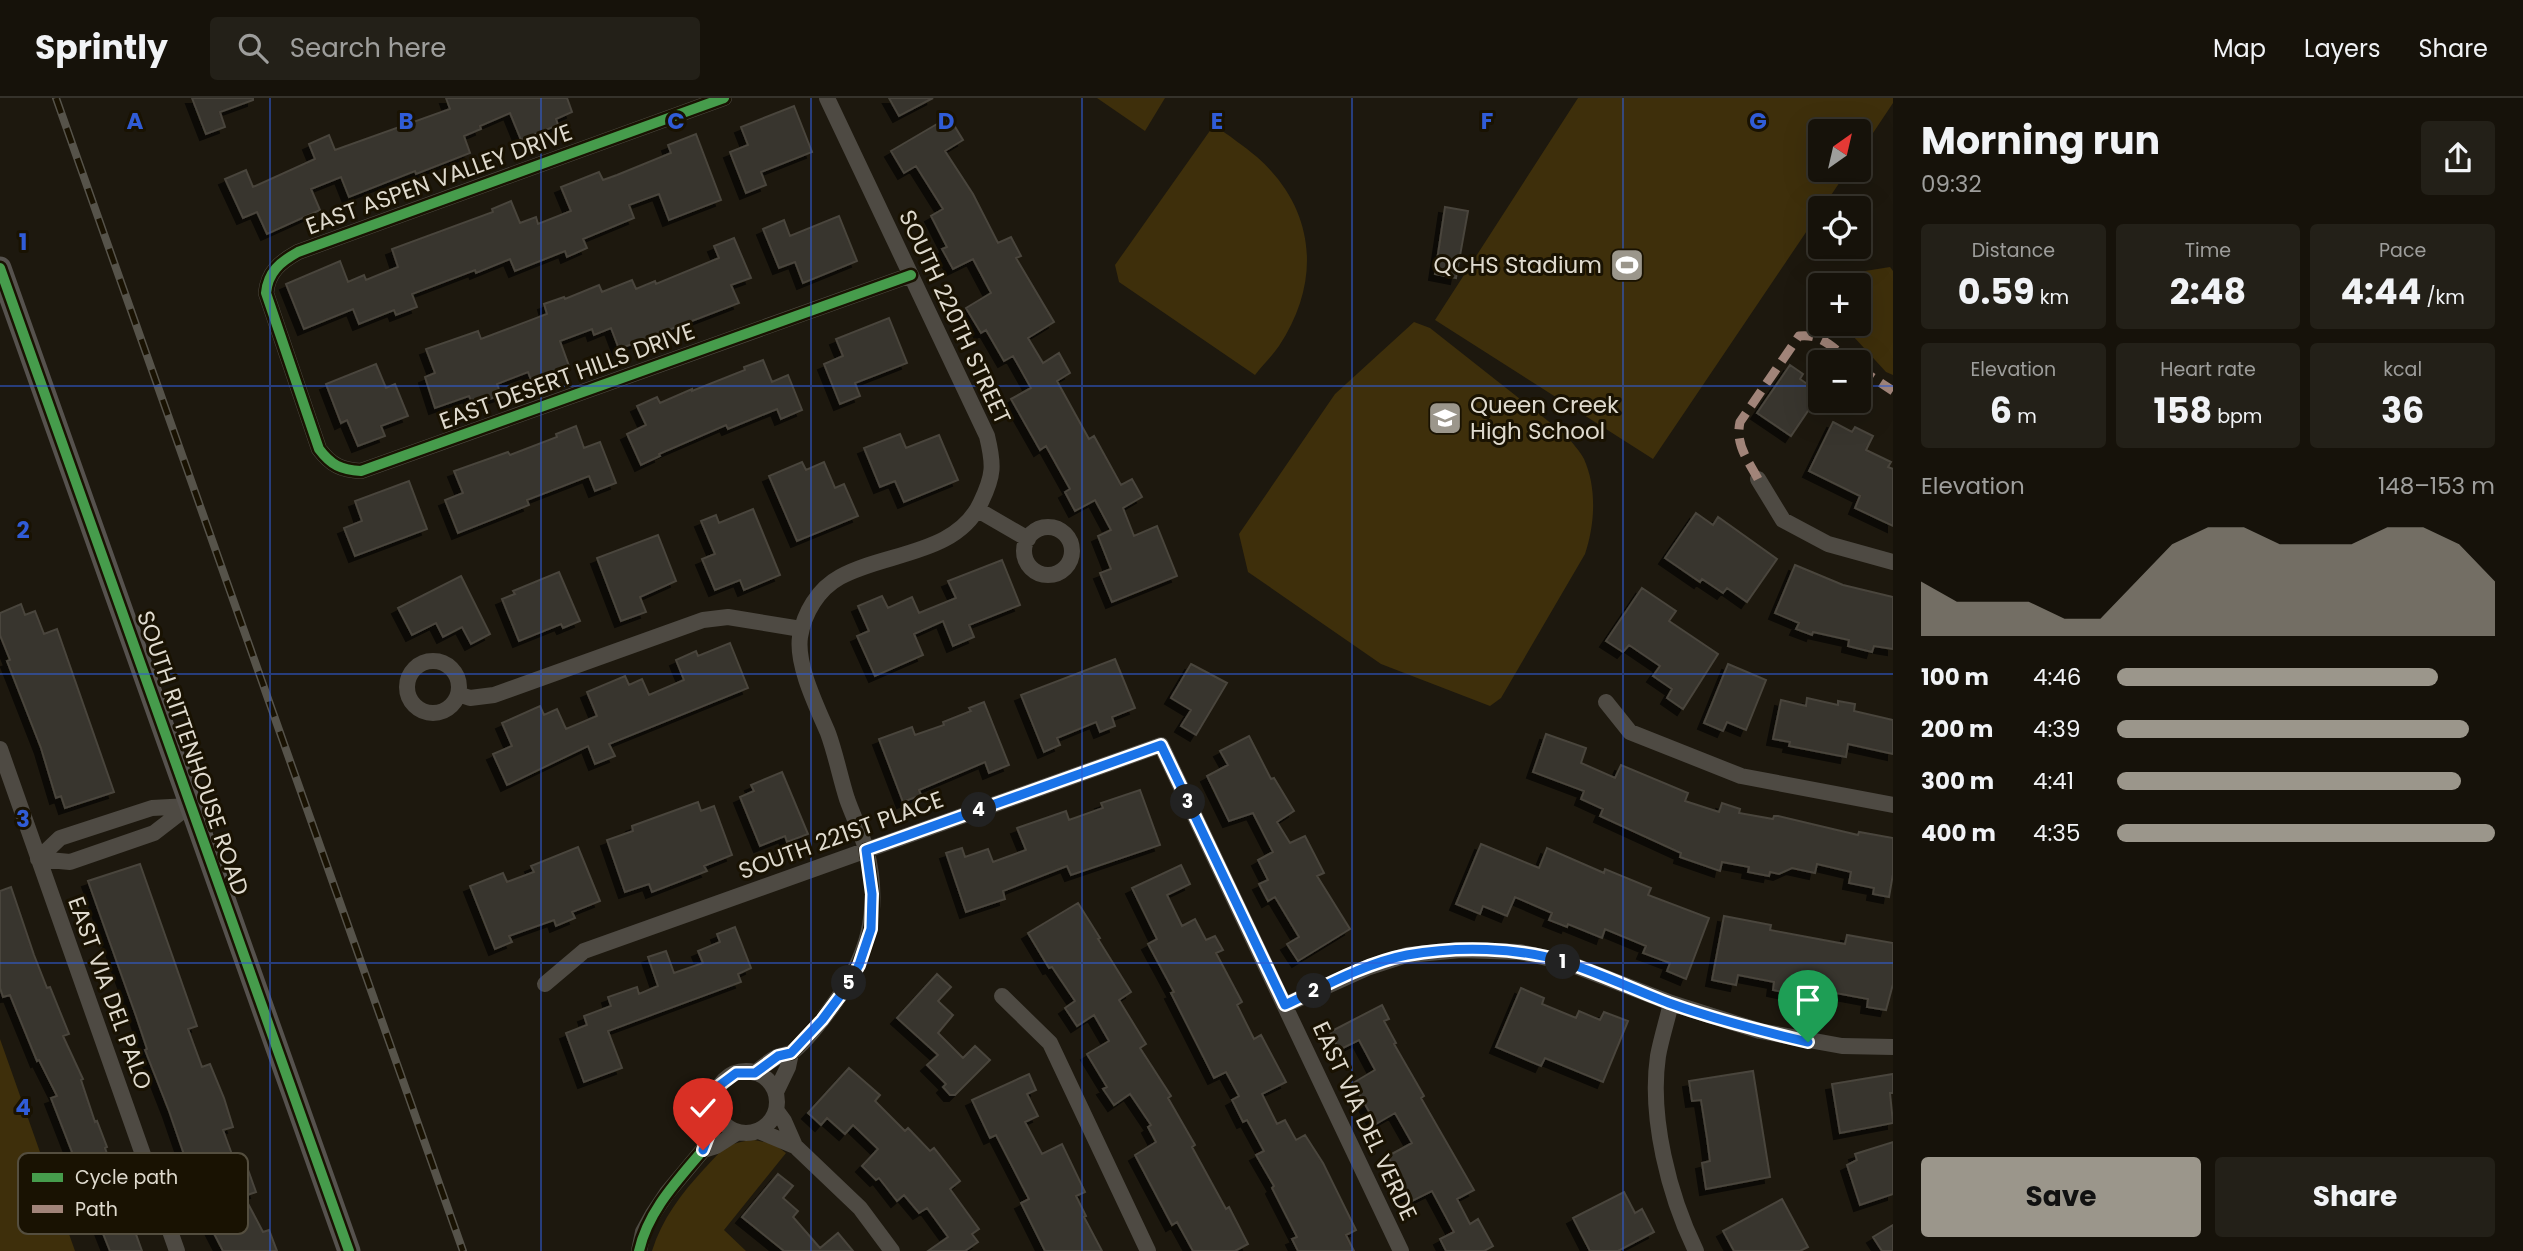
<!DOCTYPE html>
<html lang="en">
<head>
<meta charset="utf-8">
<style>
	body { margin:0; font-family:Poppins,sans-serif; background:#232018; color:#f1f3f6; height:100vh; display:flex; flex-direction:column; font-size:26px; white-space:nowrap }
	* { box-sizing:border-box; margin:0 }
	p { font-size:23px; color:#9e9e9c }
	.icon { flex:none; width:38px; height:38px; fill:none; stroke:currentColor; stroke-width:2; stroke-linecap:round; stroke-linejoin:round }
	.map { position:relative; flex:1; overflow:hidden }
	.drawer { display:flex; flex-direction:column; background:#16120a; width:630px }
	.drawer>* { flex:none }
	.needle { width:46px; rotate:34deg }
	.buttons { position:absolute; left:1808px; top:21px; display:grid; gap:14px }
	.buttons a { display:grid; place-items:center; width:63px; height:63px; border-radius:7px; background:#16120a; box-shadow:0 7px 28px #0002,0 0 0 2px #35322b; font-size:35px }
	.pin { position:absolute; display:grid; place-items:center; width:60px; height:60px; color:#fff; margin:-72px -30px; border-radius:50% 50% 50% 0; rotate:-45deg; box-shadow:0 0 7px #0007 }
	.pin .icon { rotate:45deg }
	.km { position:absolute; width:35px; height:35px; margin:-18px; border-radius:50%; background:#222; color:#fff; font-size:19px; line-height:35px; text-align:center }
	.round { display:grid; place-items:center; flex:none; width:74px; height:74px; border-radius:7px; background:#232018 }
	.headline { display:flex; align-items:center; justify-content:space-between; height:119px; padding:0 28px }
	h1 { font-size:38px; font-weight:700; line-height:52px }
	.stats { display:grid; grid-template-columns:repeat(3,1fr); gap:10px; height:119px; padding:7px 28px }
	.stats div { display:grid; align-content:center; border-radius:7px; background:#232018; text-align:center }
	.stats b { font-size:35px; font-weight:700 }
	.stats small { font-size:19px; font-weight:400 }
	.stats p { font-size:19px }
	.chart { height:196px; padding:14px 28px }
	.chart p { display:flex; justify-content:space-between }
	.chart svg { width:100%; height:126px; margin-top:7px; fill:#9b968b; opacity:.7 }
	.cta { display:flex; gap:14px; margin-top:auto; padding:14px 28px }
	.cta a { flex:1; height:80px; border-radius:7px; background:#9b968b; color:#111; font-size:28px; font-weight:700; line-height:80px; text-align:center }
	.cta a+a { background:#232018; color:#f1f3f6 }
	ul { padding:0 28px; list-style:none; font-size:23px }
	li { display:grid; grid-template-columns:112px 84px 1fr; align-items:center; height:52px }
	li i { height:18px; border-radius:9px; background:#9b968b }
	header { display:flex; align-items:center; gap:42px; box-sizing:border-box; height:98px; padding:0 35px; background:#16120a; border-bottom:2px solid #35322b }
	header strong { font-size:33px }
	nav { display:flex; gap:38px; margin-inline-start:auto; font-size:24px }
	.search { width:490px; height:63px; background:#232018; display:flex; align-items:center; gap:18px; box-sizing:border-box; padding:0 24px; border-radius:7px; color:#9e9e9c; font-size:26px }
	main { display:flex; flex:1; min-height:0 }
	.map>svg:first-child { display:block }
	.green { fill:#3e2f0b }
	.building { fill:#38342d; stroke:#49453c; stroke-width:2; filter:url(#shadow) }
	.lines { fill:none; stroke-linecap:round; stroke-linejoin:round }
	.minor { stroke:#4e4a43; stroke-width:16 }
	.secondary { stroke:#56524e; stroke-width:23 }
	.rail-casing { stroke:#56534a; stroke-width:8 }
	.rail { stroke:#191202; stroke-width:5; stroke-dasharray:16; stroke-linecap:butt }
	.quiet { stroke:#a18479; stroke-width:9; stroke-dasharray:18 9; stroke-linecap:butt }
	.cycleway-casing { stroke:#191202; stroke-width:15 }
	.cycleway { stroke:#469c4c; stroke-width:10 }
	.route-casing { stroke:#fff; stroke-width:14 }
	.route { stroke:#1a73e8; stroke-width:9 }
	.grid { fill:none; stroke:#305cd7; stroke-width:2; stroke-opacity:0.55 }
	.labels { text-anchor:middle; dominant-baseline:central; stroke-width:6; stroke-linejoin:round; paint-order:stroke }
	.street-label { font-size:23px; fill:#dfdace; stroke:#191202 }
	.poi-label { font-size:23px; fill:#dfdace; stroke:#191202; text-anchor:end }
	.key { fill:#191202; stroke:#544e3f; stroke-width:2 }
	.key-label { font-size:19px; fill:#dfdace }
	.grid-label { font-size:23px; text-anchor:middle; font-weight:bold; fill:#305cd7; stroke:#191202; stroke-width:6; stroke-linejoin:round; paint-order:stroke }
</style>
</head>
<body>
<header>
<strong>Sprintly</strong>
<div class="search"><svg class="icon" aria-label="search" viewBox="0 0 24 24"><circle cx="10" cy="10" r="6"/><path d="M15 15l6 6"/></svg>Search here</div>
<nav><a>Map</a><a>Layers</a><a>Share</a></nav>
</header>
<main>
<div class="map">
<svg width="1893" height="1153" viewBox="0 0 1893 1153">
	<defs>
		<filter id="shadow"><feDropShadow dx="-6" dy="6" stdDeviation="0" flood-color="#0009"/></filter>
	</defs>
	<rect width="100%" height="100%" fill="#1d180e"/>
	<path class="green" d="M1097,0H1165L1145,33Z
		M1578,0H1893V5L1859,56L1858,33H1820V72H1848L1653,361L1435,222Z
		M1214,27C1228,37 1244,48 1257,59C1316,111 1322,183 1279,248C1272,258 1263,267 1255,277L1119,184L1115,167Z
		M1890,169L1893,173V277L1886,274L1842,226H1858V187H1848L1859,174Z
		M1414,224L1430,230L1567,338C1572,345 1580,353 1584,361C1597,390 1595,426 1585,456L1501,600L1490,608L1381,566L1248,474L1239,436L1335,296Z
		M0,941L75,1153H0Z
		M754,1042L774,1046L786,1055L724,1132L746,1153H652C662,1121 681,1096 704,1071C710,1065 716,1057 723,1052C732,1045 743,1043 754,1042Z"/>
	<path class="building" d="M192,0H253V2L220,14L225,29L206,36Z
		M446,0H567L572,14L556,21L558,27L521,42L510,15L480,28L481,31L464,38L470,55L416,76L415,73L349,99L341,79L311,91L320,112L267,136L257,114L243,120L225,81L246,72L253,89L315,61L309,46L329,37L335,52L450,11Z
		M889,0H933L899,18Z
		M794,8L812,54L761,74L766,87L746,95L730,54L748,47L741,29Z
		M949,19L963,42L945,53L973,96L998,145L1011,139L1021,158L1016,160L1054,224L1028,240L1043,265L1059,255L1070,275L1057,283L1089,341L1094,338L1121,387L1132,381L1142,399L1123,410L1134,438L1157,428L1177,478L1112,504L1100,475L1111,471L1098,438L1111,432L1095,402L1075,413L1065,394L1070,391L1046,348L1040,352L1011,301L1031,290L1013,258L1004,263L986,232L981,235L966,210L991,195L973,161L953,171L942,151L947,149L931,118L943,111L916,68L904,75L891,53Z
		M696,36L721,102L669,122L659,96L629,107L634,120L583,141L587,150L567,159L565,153L515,173L510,161L476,175L475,172L412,196L417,209L396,217L394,212L359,226L353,211L304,231L286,186L340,163L348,184L364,177L366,182L398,169L392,151L493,114L492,111L511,103L520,125L536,119L538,126L571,113L561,89L599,74L603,82L617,77L671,55L668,47Z
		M1445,109L1468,113L1456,180L1435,176Z
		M839,118L857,163L803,185L795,164L779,170L763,131L784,122L790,138Z
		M734,140L751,180L731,187L739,205L619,251L611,230L594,237L592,231L560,243L569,268L531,282L528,274L497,286L501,297L473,307L469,298L435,310L425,279L435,275L426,251L478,233L481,241L547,216L544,206L564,199L565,201L599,187L602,194L632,182L636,191L655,183L656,186L719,160L714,148Z
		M889,220L907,265L855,285L860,298L840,306L824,266L843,258L836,241Z
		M763,262L772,284L788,277L802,312L781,321L777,311L728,331L726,327L659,356L660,358L641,367L627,336L646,327L637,308L657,299L660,305L692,291V293L745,272L744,269Z
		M376,266L386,290L395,286L408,318L381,328L385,338L358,348L347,322L341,325L326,286Z
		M1790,267L1803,276L1800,281L1820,295L1791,338L1757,315Z
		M1833,324L1852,334L1855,329L1873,338L1866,352L1891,364L1888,369L1893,371V428L1855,410L1860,398L1809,373Z
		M576,328L584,350L600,344L616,385L595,393L589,378L527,402L529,407L458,435L445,402L463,395L454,373L508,354L510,357L557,339L556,336Z
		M900,336L906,350L939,337L958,382L904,404L895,383L880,389L864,350Z
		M802,364L806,372L824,364L835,390L844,386L858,418L797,443L769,378Z
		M409,383L427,431L355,458L344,430L362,423L355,403Z
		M753,411L780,477L744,492L740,482L715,492L702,461L715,456L701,423L716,417L719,425Z
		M1696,415L1713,427L1718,419L1777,461L1747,504L1727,490L1723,495L1702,481L1700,484L1665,460Z
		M658,437L676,483L640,499L646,514L621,523L597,460Z
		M1002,462L1020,507L969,527L974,539L953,548L943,523L914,536L923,557L875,578L857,538L869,533L858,508L882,498L888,510L912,499L919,515L956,500L948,483Z
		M1795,467L1843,487L1893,499V551L1874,548L1872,554L1848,548L1849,542L1813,534L1812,537L1796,531L1799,525L1775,515Z
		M559,474L580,523L563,530L561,526L519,543L502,501L515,496L513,493Z
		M461,478L490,536L471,546L462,529L443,539L436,525L412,537L398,510Z
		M1642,490L1676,513L1669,523L1718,556L1683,611L1667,600L1672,591L1653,578L1660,568L1629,547L1623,554L1606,543Z
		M21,506L25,517L35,513L44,536L57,531L114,694L65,710L61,698L56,700L41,650L7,563L10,562L0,537V515Z
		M730,545L748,590L609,646L615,658L595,666L588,648L507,687L493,656L512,648L502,625L540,608L544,617L557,611L566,631L597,618L587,594L625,578L629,587L642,581L649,597L684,582L676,562L696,553L698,558Z
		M1115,561L1135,610L1112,619L1115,628L1100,634L1096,624L1057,640L1060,647L1044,654L1021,597Z
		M1191,566L1227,585L1196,637L1181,628L1191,612L1171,600Z
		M1728,566L1766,582L1746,632L1727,624L1723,633L1704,625Z
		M1807,600L1838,607V603L1855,606L1854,613L1893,622V656L1848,646L1846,659L1789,648L1790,644L1773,641L1781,602L1806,608Z
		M984,604L1009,667L989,675L985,664L919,692L921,697L903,704L879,641L912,629L915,637L944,627L943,624L971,613L969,610Z
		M1546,636L1586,650L1581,665L1615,680L1621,667L1688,695L1685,703L1719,714L1722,705L1740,711L1739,715L1773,721L1774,718H1778L1858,737L1859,734L1893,740V776L1889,799L1873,796L1874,790L1849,785L1851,774L1817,766L1815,775L1792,770L1779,776L1770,774L1769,778L1748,774L1749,769L1722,764L1720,773L1680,759L1681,755L1600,718L1603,711L1581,701L1584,693L1533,674Z
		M1249,638L1271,681L1274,680L1294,713L1277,724L1290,745L1305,738L1324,775L1317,778L1350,831L1298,863L1287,846L1299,839L1275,799L1268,803L1259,786L1268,782L1258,762L1273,754L1253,715L1229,723L1207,678L1228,667L1220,653Z
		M782,674L808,736L787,744L785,738L760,748L740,699L754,693L751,687Z
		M1140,692L1160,747L1071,777L1067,768L1003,793L1005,801L966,814L946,755L962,750L965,759L988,751L993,764L1026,752L1017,730L1066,713L1069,722L1103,710L1101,705Z
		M698,704L701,713L714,708L732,757L704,768L707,773L652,794L649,786L625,794L607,742L633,733L632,728Z
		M1481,746L1539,770L1547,750L1604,775L1605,771L1651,790L1648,797L1709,820L1686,881L1667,873L1670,865L1643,855L1646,848L1605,831L1602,840L1568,826L1567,829L1549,822L1552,815L1515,799L1507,818L1483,808L1480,816L1456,806Z
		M578,749L600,803L572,814L575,820L556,828L554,822L509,838L512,844L495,851L470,788L503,775L507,784L534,774L531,768Z
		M140,766L197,928L188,931L202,969L210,966L224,1000L233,1029L223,1032L237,1070L246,1066L256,1094L244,1098L263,1134L269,1132L277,1153H223L206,1120L169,1013L145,952L147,951L136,918L88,783Z
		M1181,767L1190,786L1167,797L1182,828L1195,821L1206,842L1215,838L1223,852L1216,855L1242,904L1237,907L1254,941L1261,937L1286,984L1262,996L1277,1026L1285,1022L1296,1042L1305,1037L1323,1065L1356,1132L1346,1137L1354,1153H1298L1292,1141L1297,1139L1272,1090L1274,1088L1256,1057L1264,1053L1247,1022L1243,1024L1232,1002L1239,998L1226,974L1214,980L1171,895L1174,894L1148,846L1157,841L1132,790Z
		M11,789L34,857L47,890L50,889L69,936L63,938L83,981L81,982L95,1024L97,1023L107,1049L105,1050L142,1153H110L100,1128L97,1129L74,1068L77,1067L51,1000L57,998L39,962L37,963L10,897L3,899L0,890V793Z
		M1078,805L1100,840L1098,841L1131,894L1119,902L1146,946L1140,950L1171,998L1168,1000L1195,1047L1192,1049L1226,1111L1229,1109L1248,1146L1235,1153H1193L1177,1124L1172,1127L1135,1057L1156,1044L1148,1029L1151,1027L1130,996L1114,1007L1103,991L1107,989L1087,956L1109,943L1094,917L1077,928L1065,910L1075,903L1052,869L1049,870L1028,835Z
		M1724,818L1771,827L1770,832L1845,846L1847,837L1893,845V886L1886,912L1867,909L1868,901L1825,893L1822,910L1801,906L1802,898L1773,892L1774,884L1738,877L1736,887L1712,882Z
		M735,829L751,870L738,876L741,884L608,933L622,970L584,984L566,935L587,927L584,918L611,908L608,899L637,889L639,896L658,888L648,859L666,853L674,875L703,865L698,853L720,844L717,836Z
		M937,876L951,889L938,903L953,917L938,935L963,960L975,948L990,962L955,997H950L943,989L946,986L927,967L938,957L897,920Z
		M1521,890L1544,900L1542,906L1576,920L1579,913L1600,922L1604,914L1628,923L1603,984L1545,960L1541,968L1496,949Z
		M1382,907L1389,921L1384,923L1396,945L1394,946L1424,998L1421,1000L1474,1092L1457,1101L1470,1126L1478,1121L1493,1148L1484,1153H1446L1440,1141L1454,1134L1432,1093L1410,1104L1388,1058L1412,1045L1395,1015L1376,1026L1353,985L1375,972L1359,942L1339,952L1330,934Z
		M849,970L880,997L875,1003L905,1033L908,1030L930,1053L934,1050L960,1083L950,1091L979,1131L972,1136L978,1144L965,1153H928L948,1139L927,1110L919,1115L904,1097L897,1103L879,1080L876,1082L862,1068L878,1051L853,1027L845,1036L827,1020L821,1027L808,1015Z
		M1753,973L1770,1079L1706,1091L1702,1065L1710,1063L1707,1040L1701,1002L1692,1003L1689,983Z
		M1029,976L1036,992L1027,996L1038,1018L1025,1024L1042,1056L1062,1046L1085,1094L1076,1098L1086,1118L1084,1119L1102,1153H1045L1021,1105L1029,1101L996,1037L990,1040L972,1002Z
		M1893,976V995H1890L1893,1025L1840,1035L1832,986Z
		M1893,1044V1096L1860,1107L1847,1067L1857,1062L1855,1056Z
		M778,1076L793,1088L783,1100L798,1113L793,1119L820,1150L838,1135L853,1153H784L742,1119Z
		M1624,1094L1635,1115L1642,1111L1654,1134L1618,1153H1590L1573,1120Z
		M1782,1101L1808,1149L1800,1153H1734L1723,1133Z
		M1893,1127V1153H1882L1873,1139Z"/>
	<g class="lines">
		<path class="minor" d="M724,0L298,154C280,164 268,174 266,195L319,351C331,367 341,372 361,373L911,177
			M1758,381L1783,422L1828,446L1893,464
			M978,412L1028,441
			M1024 453a24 24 0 1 1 48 0a24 24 0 1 1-48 0Z
			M407 589a26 26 0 1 1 52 0a26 26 0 1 1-52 0Z
			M458,596L470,600L494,597L703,522L728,519L801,531
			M1606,604L1630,634L1741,678L1893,707
			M0,651L177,1153
			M38,761L70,764L154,735L189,708
			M38,761L60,740L152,710L189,708
			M545,886L584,853L1161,647L1401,1153
			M1002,898L1050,945L1148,1153
			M1671,905C1667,923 1661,941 1658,958C1649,1019 1669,1098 1696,1153
			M1285,907L1367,870L1407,857L1461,852L1520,854L1565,864L1671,905L1760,933L1842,948L1893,949
			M715 1004a31 31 0 1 1 62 0a31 31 0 1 1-62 0Z
			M755,975C762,969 769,963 777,959C781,957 788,957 792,954C805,945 821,923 831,910C868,860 882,813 866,751C861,734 853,718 847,701C840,679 836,657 828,635C817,609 796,567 800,539C804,515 818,491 840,479C885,454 957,457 981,404C994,377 994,367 987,338L827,0
			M776,994L788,969L791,955
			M776,1012L784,1023L795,1048L860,1110L892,1153
			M759,1033L795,1048
			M703,1052L716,1048L738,1034
			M639,1153L643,1134L653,1116L667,1095L703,1052L717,1015"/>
		<path class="secondary" d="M0,170L349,1153"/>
		<g class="rail-casing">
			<path id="rail" d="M56,0L463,1153"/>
		</g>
		<use href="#rail" class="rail"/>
		<path class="quiet" d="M1858,270L1893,293
			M1758,381C1748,362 1735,347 1740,324L1799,238C1821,235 1835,251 1850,264"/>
		<g class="cycleway-casing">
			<path id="cycleway" d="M724,0L298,154C280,164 268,174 266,195L319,351C331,367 341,372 361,373L911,177
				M0,170L349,1153
				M791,955C825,919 859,883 870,833C876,807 870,778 866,752
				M639,1153C648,1113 677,1083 703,1052"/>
		</g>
		<use href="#cycleway" class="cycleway"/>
	</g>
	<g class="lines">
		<g class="route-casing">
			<path id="route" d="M703,1052L717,1015L715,1005L720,987L736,975H755L778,958L791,955L822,922L846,890L859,867L871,831L872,796L866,752L1161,647L1285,907C1323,889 1365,865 1407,857C1457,848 1517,849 1565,864C1601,876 1635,892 1669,905C1714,921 1761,933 1808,944"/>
		</g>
		<use href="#route" class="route"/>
	</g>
	<path class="grid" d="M270,0V1153M541,0V1153M811,0V1153M1082,0V1153M1352,0V1153M1623,0V1153M0,288H1820M1858,288H1893M0,576H1893M0,865H1893"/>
	<defs>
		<g id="stadium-square" transform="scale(1.75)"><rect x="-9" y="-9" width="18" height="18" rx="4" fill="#9b968b" stroke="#191202"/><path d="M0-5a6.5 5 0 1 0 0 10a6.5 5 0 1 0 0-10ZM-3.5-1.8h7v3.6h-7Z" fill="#fff"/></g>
		<g id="school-square" transform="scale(1.75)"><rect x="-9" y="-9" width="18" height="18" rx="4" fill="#9b968b" stroke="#191202"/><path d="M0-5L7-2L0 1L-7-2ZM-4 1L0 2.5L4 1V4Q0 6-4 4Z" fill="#fff"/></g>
	</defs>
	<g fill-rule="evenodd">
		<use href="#stadium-square" x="1627" y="167"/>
		<use href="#school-square" x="1445" y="320"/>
	</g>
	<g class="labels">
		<g class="street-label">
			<text transform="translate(439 81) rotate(-20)">EAST ASPEN VALLEY DRIVE</text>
			<text transform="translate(955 219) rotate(65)">SOUTH 220TH STREET</text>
			<text transform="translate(567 278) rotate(-20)">EAST DESERT HILLS DRIVE</text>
			<text transform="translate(193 655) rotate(71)">SOUTH RITTENHOUSE ROAD</text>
			<text transform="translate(841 737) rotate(-20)">SOUTH 221ST PLACE</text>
			<text transform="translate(110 895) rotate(70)">EAST VIA DEL PALO</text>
			<text transform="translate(1365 1023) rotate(65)">EAST VIA DEL VERDE</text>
		</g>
		<g class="poi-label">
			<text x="1602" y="167">QCHS Stadium</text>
			<text x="1470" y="307" text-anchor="start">Queen Creek<tspan x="1470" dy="26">High School</tspan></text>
		</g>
	</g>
	<rect x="18" y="1055" width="230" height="81" rx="10" class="key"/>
	<rect x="32" y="1075" width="31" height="9" fill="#469c4c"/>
	<rect x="32" y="1107" width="31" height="8" fill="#a18479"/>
	<g class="key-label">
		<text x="75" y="1086">Cycle path</text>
		<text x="75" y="1118">Path</text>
	</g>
	<g class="grid-label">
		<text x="135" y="31">A</text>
		<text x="406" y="31">B</text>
		<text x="676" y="31">C</text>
		<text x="946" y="31">D</text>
		<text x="1217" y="31">E</text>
		<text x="1487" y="31">F</text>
		<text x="1758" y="31">G</text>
		<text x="23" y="152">1</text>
		<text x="23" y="440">2</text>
		<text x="23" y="729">3</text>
		<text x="23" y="1017">4</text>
	</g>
</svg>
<div class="buttons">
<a><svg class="needle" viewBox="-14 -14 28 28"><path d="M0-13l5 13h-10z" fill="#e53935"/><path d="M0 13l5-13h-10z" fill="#9e9e9c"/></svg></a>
<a><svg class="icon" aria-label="locate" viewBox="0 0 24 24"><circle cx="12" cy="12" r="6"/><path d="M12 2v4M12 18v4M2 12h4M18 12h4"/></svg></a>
<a>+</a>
<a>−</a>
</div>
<div class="pin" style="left:1808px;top:944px;background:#1e9e55"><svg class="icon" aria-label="arrive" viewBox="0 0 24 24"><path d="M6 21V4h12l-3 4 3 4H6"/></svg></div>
<div class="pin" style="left:703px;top:1052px;background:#d93025"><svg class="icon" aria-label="check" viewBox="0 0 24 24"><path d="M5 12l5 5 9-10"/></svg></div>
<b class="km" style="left:1563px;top:864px">1</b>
<b class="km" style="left:1314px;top:893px">2</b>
<b class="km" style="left:1188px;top:704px">3</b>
<b class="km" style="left:979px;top:712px">4</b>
<b class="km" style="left:849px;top:885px">5</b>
</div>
<section class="drawer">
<div class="headline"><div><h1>Morning run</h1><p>09:32</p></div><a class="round"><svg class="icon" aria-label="share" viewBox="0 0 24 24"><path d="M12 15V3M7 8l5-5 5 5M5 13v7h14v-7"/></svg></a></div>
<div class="stats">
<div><p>Distance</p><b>0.59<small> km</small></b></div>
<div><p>Time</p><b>2:48</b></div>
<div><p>Pace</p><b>4:44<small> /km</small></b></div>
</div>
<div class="stats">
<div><p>Elevation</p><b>6<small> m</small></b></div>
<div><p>Heart rate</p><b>158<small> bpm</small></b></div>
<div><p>kcal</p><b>36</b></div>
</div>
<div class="chart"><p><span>Elevation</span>148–153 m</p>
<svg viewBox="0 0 160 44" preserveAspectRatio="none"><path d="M0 44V25L10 32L20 32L30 32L40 38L50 38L60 25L70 12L80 6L90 6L100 12L110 12L120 12L130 6L140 6L150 12L160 25V44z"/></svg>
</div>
<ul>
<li><b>100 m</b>4:46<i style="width:85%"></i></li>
<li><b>200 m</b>4:39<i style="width:93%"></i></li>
<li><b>300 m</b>4:41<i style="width:91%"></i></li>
<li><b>400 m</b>4:35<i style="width:100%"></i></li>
</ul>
<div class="cta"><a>Save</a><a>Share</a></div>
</section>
</main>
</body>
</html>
